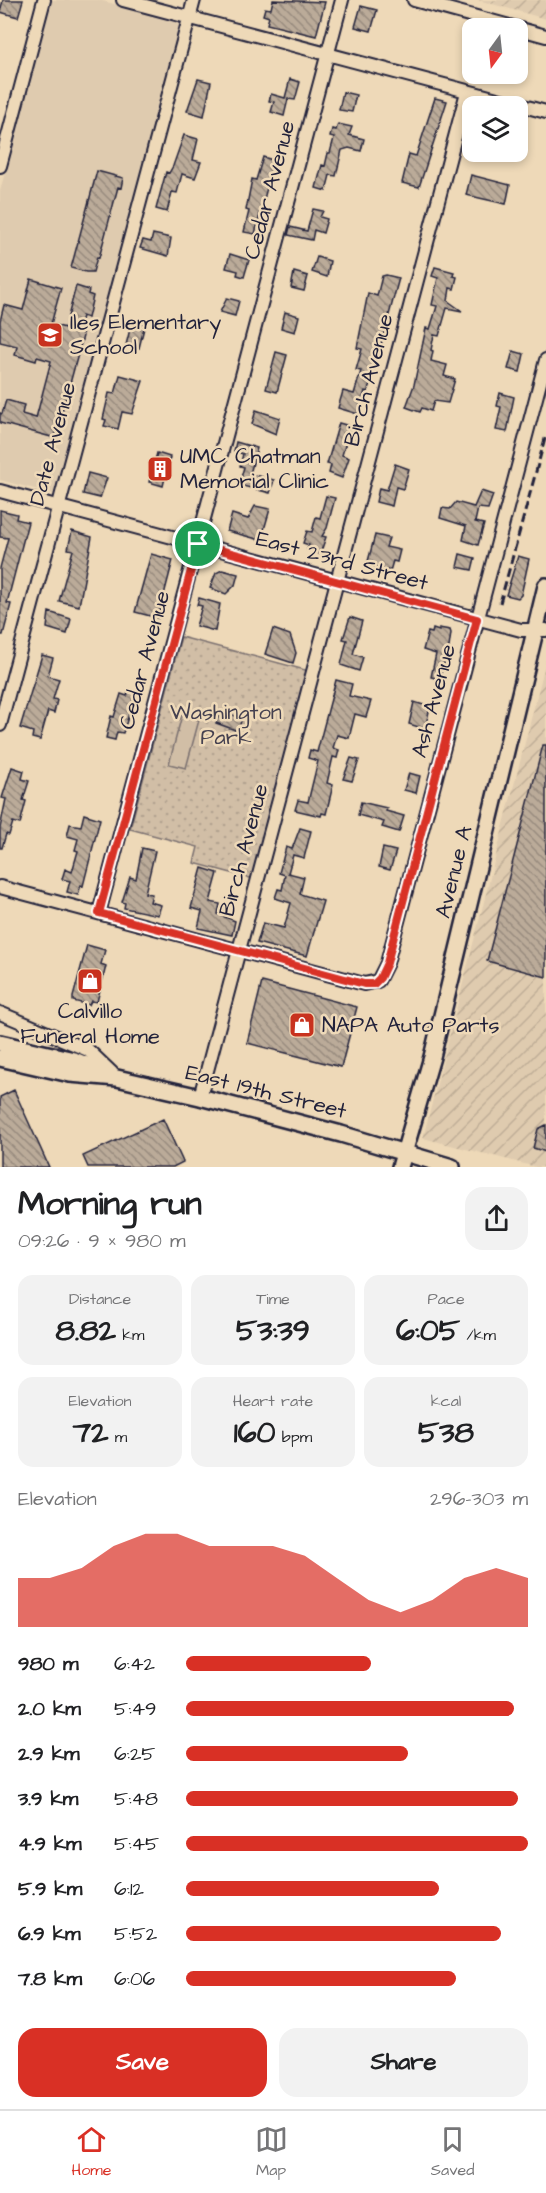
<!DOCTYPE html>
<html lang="en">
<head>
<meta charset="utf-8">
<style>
	body { margin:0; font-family:"Architects Daughter",sans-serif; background:#f2f2f2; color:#202124; height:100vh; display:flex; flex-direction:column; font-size:22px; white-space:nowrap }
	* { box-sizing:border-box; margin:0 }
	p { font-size:20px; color:#757577 }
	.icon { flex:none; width:33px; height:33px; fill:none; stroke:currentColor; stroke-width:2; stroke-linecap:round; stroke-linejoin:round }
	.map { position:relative; height:1167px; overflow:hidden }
	.sheet { display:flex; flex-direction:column; background:#fff; flex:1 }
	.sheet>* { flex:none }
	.needle { width:39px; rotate:195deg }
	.buttons { position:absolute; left:462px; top:18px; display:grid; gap:12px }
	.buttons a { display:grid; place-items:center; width:66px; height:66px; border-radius:12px; background:#fff; box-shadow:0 3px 9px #0003; font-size:30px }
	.pin { position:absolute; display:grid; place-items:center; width:51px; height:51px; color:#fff; margin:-26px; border:3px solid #fff; border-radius:50%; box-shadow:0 2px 6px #0007 }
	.round { display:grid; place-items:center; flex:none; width:63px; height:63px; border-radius:18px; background:#f2f2f2 }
	.summary { display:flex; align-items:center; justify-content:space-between; height:102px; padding:0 18px }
	h1 { font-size:33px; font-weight:700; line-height:45px }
	.metrics { display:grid; grid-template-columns:repeat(3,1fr); gap:9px; height:102px; padding:6px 18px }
	.metrics div { display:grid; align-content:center; border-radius:15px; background:#f2f2f2; text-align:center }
	.metrics b { font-size:30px; font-weight:700 }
	.metrics small { font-size:16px; font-weight:400 }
	.metrics p { font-size:16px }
	.chart { height:168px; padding:12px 18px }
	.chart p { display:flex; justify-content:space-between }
	.chart svg { width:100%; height:108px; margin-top:6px; fill:#d93025; opacity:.7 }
	.primary-button { display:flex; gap:12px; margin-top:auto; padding:12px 18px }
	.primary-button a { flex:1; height:69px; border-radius:18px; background:#d93025; color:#fff; font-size:24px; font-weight:700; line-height:69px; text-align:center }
	.primary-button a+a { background:#f2f2f2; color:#202124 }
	ul { padding:0 18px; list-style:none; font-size:20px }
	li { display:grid; grid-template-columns:96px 72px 1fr; align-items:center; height:45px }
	li i { height:15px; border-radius:8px; background:#d93025 }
	.tabs { display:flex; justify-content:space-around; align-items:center; height:84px; border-top:2px solid #e0e0e0; background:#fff; font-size:16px; color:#757577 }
	.tabs a { display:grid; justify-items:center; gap:3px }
	.tabs .active { color:#d93025 }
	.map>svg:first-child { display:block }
	.built { fill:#dfcbaf }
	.industrial { fill:url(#industrial-furrows) }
	.park { fill:url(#park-dots); stroke:#7a7070; stroke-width:1.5 }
	.pitch { fill:#d1bea6; stroke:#7a7070; stroke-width:1.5 }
	.building { fill:url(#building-back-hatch); stroke:#22223b; stroke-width:1.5 }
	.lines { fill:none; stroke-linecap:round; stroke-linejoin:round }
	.minor-casing { stroke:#22223b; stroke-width:16 }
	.major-casing { stroke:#22223b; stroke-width:20 }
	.minor { stroke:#eed9b8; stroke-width:12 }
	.major { stroke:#eed9b8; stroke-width:15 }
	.rail { stroke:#22223b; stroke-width:3; stroke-dasharray:9 4.5; stroke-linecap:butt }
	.route-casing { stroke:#fff; stroke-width:12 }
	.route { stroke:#d93025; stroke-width:8 }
	.labels { text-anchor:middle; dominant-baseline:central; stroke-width:5; stroke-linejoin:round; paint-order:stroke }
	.street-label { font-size:22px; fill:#22223b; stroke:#eed9b8 }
	.poi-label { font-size:22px; fill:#22223b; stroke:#eed9b8; text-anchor:start }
	.park-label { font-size:22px; fill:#454150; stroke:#eed9b8 }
</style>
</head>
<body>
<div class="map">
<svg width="546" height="1167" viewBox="0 0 546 1167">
	<defs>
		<pattern id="industrial-furrows" width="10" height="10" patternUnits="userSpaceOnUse" patternTransform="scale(1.5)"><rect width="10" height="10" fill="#dfcbaf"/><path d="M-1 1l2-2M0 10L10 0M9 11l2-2" fill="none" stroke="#bfae97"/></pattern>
		<pattern id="park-dots" width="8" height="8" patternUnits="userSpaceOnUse" patternTransform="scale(1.5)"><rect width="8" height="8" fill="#d1bea6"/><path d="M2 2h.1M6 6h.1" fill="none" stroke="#b3a390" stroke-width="1.8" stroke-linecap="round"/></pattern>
		<pattern id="building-back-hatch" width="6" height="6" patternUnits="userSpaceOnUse" patternTransform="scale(1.5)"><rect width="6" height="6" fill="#bbab99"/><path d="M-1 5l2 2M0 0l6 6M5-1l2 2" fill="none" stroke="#988b7e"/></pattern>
	</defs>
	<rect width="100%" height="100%" fill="#eed9b8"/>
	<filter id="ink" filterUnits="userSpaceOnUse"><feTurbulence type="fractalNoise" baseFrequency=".0167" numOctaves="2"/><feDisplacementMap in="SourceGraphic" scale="12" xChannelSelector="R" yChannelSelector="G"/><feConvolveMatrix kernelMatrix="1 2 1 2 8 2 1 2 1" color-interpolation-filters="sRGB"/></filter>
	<g filter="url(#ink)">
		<path class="built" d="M51,0H99L178,21L181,25L56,493L54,494L0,480V191Z"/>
		<path class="industrial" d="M478,0H546V19Z
			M546,661V1167H536L423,1138Z"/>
		<path class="park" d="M181,637L309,671L254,879L194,863L198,847L130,829Z"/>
		<path class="pitch" d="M182,715L199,720L186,768L169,764Z"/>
		<path class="building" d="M3,0H23L18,17L0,12Z
			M273,0L325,2L316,36L267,24L269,17L263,15L265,8L271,9Z
			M361,6L377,10L371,31L355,27Z
			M198,79L211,82L204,116L187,111Z
			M290,79L300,82L295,100L288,99L284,116L271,112L274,102L269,101L271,94L285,98Z
			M343,92L356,95L352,112L339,110Z
			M435,98L447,101L419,187L402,183L409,154L416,156Z
			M338,124L352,127L349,135L364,139L361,151L349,148L342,150L336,176L330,175L326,191L316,188L322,165L325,166L328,153H330L334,138L330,137L332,129L336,130Z
			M184,135L198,139L193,160L201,162L195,178L182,174L177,193L172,192L167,212L156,209L166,172L169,173L173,166Z
			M263,157L276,161L272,177L270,176L255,234L244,232L249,211L246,210L252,179L256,180Z
			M97,171L123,178L121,188L118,187L99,258L97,257L93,272H86L71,268Z
			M471,175L510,185L506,204L466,195Z
			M313,209L323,211L320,217L327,219L323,233L314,230L312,240L288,235L290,227L307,231Z
			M153,234L171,238L168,256L140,248L143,240L151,242Z
			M230,254L249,260L244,277L237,275L238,271L226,268Z
			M317,257L330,261L327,277L312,272Z
			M435,267L454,272L453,276L457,277L454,289L450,288L448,301L462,311L447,308L439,336L434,335L431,350L433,351L431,361L447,365L444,376L455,379L448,403L434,401L431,411L422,408L420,412L406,407L414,385L426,328L430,329L437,306L432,305L438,278L432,276Z
			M294,272L308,276L304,291L291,288Z
			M386,275L399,278L372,378L367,392L365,391L358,414L338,408L343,391L354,394L361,371L356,370L362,349L357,348L368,293L377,296L382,276Z
			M31,279L61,288L51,324L65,328L76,286L89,290L88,294L93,296L88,318L82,316L78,331L82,332L83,336L55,438L0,423V413L2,414L6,400L24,405L22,414L36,418L51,361L37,357L36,361L15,355L17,346L0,342V321L4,305L23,310Z
			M227,298L239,301L235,316L220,312Z
			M285,312L299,316L295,332L281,328Z
			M132,321L145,324L139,348L126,345Z
			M513,351L524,354L520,372L508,369Z
			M276,352L287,355L277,392L266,389Z
			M120,375L143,381L132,414L122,412L118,429L104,426L106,420L103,419L109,393L115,394Z
			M500,393L514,397L507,432L496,430L501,407L497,406Z
			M256,410L280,418L276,434L252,424Z
			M339,423L357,428L353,441L347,439L342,455L349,458L342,478L329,473L331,465L327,464Z
			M236,442L257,448L250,474L274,480L270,493L239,485L244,467L240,466L243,454L234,451Z
			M157,453L170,457L163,486L149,482Z
			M395,464L409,469L403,489L396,487L392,506L376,502L379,488L387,490Z
			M88,473L107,478L100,498L83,494Z
			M481,491L493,495L488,509L478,508L475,522L484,524L478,545L463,540L466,526L440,518L442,508L450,509L456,502L474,507Z
			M326,496L335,498L327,528L322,536L326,537L320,554L307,550L309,545L303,543L307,531L312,532L316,517L320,518Z
			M255,506L270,509L261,540L227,531L232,514L248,519Z
			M0,510L17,514L16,519L28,522L7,603L11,604L3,635H0V568L8,538L0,537Z
			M72,531L92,537L79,606L59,601L73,550L68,549Z
			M375,535L389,538L386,547L400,550L397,562L393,561L390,571L367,565Z
			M151,554L173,560L158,618L135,612Z
			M460,554L475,558L472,570L457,567Z
			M518,556L529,559L521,595L518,598L506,595Z
			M222,570L238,574L235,585L226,594L210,588L216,573Z
			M199,598L220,604L215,631L196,626L202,606L197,605Z
			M49,612L71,619L67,634L47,628Z
			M350,617L362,621L353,654L363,657L359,671L341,665L347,640L343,639Z
			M439,628L450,630L451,633L447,661L445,660L439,679L431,677L436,654L423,650L428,632L432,633L433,629L439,631Z
			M273,629L290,635L296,653L293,663L265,654Z
			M42,655L53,658L48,676L59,679L53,699L57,700L54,713L48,711L40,740L32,738L33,732L20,728Z
			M336,680L352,684L349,696L371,701L366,717L355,714L349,738L337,735L333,748L339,750L337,758L333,757L327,783L333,785L326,814L322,813L321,816L295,810L298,800L308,802L318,761L308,758L310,750L317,752Z
			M129,690L136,692L123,733L117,732L115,740L106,738L111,716L114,717L121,694L127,696Z
			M414,702L430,707L425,729L409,724Z
			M220,711L242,718L238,731L216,723Z
			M543,745H546V977L487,961Z
			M351,758L359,760L352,781L343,779Z
			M12,767L24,771L22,779L29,781L23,800L26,801L20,824L13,822L9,835L6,834L2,848H0V828L6,799L2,798Z
			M409,773L420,776L416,793L404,790Z
			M361,802L387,808L386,811L404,816L399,832L382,827L384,822L358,815Z
			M84,814L100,819L83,886L81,885L78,895L67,892L70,881L62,879L65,869L72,872L78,851L75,850L78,839L67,836L70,824L81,826Z
			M300,828L311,831L304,858L293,855L288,873L304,877L300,894L323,901L307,956L257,943L263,923L284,928L291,903L275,898L278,889L282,890L285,875L279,873L286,847L292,849Z
			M142,848L155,851L145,893L152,894L150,902L161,905L158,915L124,908L125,903L122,902L130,877L136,879Z
			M383,848L396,851L390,870L379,867Z
			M202,868L218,873L210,902L220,904L218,914L235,921L232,935L198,928L202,911L191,908Z
			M87,945L105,950L101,964L106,966L97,1002L91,1001L89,1005L73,1001V997Z
			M262,982L357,1007L341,1067L247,1043Z
			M14,1090L49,1167H0V1097Z
			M163,1119L183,1162L173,1167H88L83,1156Z
			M546,1125V1152L533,1148L538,1129Z"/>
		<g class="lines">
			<g class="minor-casing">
				<path id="minor" d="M123,0L546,112
					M414,0L546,36
					M0,166L44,0
					M0,491L521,630H546
					M0,725L194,0
					M0,887L364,984L378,981L387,963L546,360
					M99,913L342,0
					M0,1013L88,1050L112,1073
					M200,1097L467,92"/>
			</g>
			<g class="major-casing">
				<path id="major" d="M0,1043L74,1060L103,1072
					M0,1058L70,1074L117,1078L200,1097L341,1134L452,1167
					M400,1167L432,1057L546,586"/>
			</g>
			<use href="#minor" class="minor"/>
			<use href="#major" class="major"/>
			<path class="rail" d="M500,603L546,435"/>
		</g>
	</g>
	<g class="lines" filter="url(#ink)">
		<g class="route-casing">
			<path id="route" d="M198,544L477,619L387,963L380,978L374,984H364L99,913Z"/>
		</g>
		<use href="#route" class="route"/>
	</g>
	<defs>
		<g id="school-square" transform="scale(1.35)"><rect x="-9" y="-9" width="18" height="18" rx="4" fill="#c8321e" stroke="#eed9b8"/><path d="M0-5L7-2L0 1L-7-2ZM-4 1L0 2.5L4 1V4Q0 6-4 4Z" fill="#fff"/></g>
		<g id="building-square" transform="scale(1.35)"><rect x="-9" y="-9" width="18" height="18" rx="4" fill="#c8321e" stroke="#eed9b8"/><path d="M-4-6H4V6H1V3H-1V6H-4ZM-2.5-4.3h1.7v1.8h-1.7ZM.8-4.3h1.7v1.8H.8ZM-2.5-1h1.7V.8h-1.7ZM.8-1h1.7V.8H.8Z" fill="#fff"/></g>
		<g id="shop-square" transform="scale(1.35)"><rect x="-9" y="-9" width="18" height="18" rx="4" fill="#c8321e" stroke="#eed9b8"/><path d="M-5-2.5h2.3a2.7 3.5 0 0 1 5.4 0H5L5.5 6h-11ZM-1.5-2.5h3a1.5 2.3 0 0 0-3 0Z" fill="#fff"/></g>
	</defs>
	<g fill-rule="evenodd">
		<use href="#school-square" x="50" y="335"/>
		<use href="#building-square" x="160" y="469"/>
		<use href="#shop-square" x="90" y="981"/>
		<use href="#shop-square" x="302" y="1025"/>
	</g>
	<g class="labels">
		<g class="street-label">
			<text transform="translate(270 190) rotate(-75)">Cedar Avenue</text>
			<text transform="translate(369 380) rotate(-75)">Birch Avenue</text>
			<text transform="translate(53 444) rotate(-75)">Date Avenue</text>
			<text transform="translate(342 561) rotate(15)">East 23rd Street</text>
			<text transform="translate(145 660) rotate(-75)">Cedar Avenue</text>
			<text transform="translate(434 701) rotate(-75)">Ash Avenue</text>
			<text transform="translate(244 850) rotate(-75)">Birch Avenue</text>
			<text transform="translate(454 872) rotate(-76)">Avenue A</text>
			<text transform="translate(266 1092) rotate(14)">East 19th Street</text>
		</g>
		<g class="poi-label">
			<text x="70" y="322">Iles Elementary<tspan x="70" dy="25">School</tspan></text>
			<text x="180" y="456">UMC Chatman<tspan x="180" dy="25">Memorial Clinic</tspan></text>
			<text x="90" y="1011" text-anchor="middle">Calvillo<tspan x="90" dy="25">Funeral Home</tspan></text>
			<text x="322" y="1025">NAPA Auto Parts</text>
		</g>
		<g class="park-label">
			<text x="226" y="712">Washington<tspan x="226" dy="25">Park</tspan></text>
		</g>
	</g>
</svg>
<div class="buttons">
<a><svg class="needle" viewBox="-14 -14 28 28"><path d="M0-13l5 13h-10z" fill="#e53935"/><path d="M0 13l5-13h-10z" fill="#757577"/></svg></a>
<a><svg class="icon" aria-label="layers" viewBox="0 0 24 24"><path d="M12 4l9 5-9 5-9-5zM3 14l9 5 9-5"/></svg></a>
</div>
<div class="pin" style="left:198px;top:544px;background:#1e9e55"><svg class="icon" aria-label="arrive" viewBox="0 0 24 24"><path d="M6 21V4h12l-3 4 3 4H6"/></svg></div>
</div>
<section class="sheet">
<div class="summary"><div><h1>Morning run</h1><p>09:26 · 9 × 980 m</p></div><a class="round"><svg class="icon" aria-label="share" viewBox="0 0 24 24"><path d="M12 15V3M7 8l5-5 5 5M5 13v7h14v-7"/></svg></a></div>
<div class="metrics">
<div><p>Distance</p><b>8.82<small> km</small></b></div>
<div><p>Time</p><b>53:39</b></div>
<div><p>Pace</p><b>6:05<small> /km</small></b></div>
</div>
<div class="metrics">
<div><p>Elevation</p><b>72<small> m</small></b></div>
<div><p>Heart rate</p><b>160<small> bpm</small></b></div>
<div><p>kcal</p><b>538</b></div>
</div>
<div class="chart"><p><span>Elevation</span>296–303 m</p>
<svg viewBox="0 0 160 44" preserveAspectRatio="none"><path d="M0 44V24L10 24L20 20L30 11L40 6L50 6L60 11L70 11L80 11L90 15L100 24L110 33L120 38L130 33L140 24L150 20L160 24V44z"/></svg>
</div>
<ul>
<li><b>980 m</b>6:42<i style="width:54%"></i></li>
<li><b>2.0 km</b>5:49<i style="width:96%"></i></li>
<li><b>2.9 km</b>6:25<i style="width:65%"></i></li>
<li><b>3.9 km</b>5:48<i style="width:97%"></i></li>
<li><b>4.9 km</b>5:45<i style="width:100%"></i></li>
<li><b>5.9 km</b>6:12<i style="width:74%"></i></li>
<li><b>6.9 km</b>5:52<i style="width:92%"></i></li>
<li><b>7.8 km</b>6:06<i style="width:79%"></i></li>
</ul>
<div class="primary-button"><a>Save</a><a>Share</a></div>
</section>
<nav class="tabs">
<a class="active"><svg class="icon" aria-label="home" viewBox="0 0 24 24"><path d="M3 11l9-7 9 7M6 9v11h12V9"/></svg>Home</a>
<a><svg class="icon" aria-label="map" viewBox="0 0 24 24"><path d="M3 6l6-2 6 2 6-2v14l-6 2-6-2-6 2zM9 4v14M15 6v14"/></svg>Map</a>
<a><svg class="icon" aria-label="saved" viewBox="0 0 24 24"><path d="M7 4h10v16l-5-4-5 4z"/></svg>Saved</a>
</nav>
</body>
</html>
